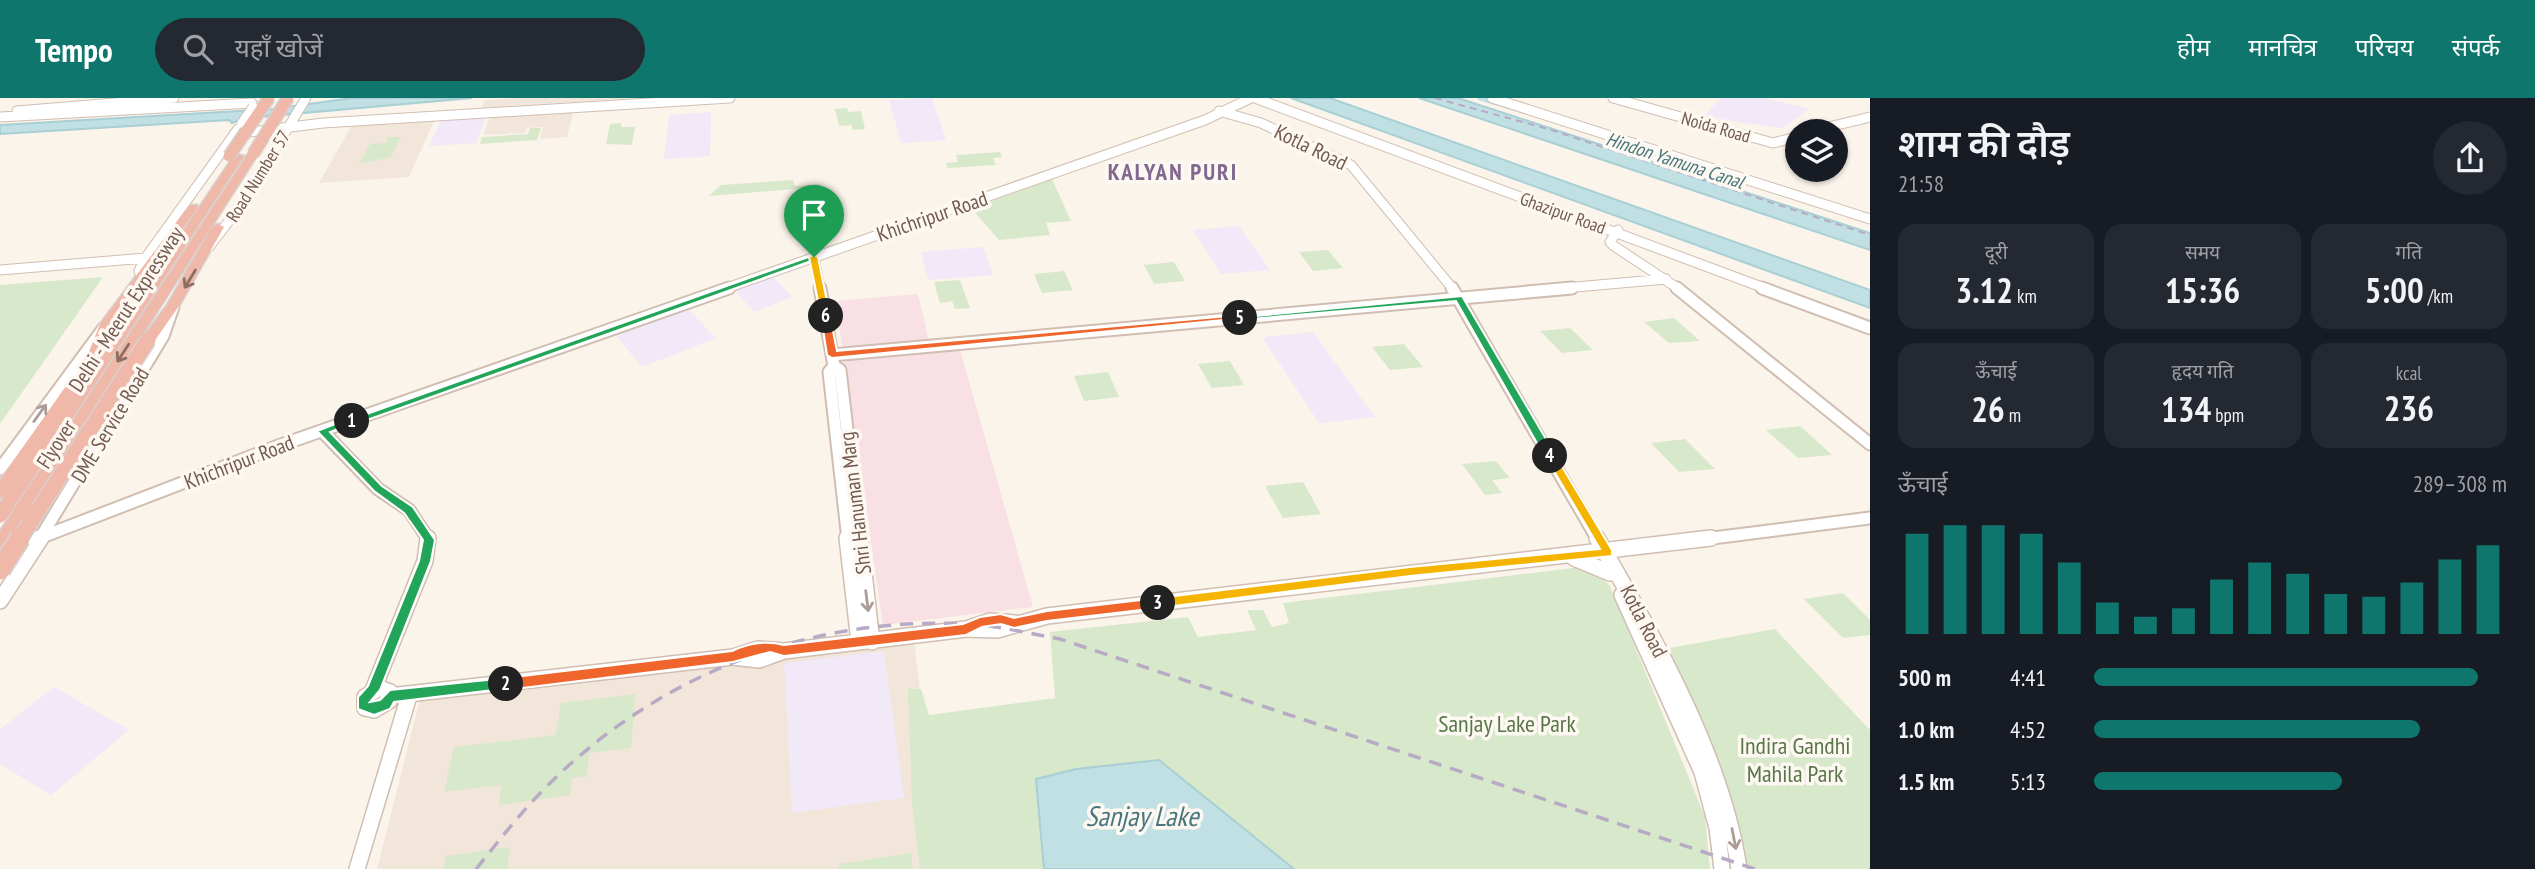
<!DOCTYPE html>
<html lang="hi">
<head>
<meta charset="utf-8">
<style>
	body { margin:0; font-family:"PT Sans Narrow","Noto Sans Devanagari",sans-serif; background:#242831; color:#f1f3f6; height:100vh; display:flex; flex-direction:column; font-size:26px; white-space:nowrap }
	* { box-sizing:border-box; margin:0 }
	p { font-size:23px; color:#9ea1a6 }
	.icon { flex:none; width:38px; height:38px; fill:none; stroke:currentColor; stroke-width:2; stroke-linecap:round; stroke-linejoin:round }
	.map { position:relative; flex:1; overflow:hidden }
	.panel { display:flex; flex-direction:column; background:#171b24; width:665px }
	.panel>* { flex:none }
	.controls { position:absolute; left:1785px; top:21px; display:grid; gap:14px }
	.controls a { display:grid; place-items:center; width:63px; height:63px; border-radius:50%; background:#171b24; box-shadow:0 2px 5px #0004; font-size:35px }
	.pin { position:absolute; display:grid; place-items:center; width:60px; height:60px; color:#fff; margin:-72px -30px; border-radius:50% 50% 50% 0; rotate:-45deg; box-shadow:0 0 7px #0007 }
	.pin .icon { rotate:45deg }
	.km { position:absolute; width:35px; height:35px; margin:-18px; border-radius:50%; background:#222; color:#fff; font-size:19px; line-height:35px; text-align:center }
	.round { display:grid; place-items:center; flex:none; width:74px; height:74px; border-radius:37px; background:#242831 }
	.overview { display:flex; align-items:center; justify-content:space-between; height:119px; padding:0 28px }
	h1 { font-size:38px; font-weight:600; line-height:52px }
	.figures { display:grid; grid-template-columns:repeat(3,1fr); gap:10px; height:119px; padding:7px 28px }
	.figures div { display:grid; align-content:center; border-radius:18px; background:#242831; text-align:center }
	.figures b { font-size:35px; font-weight:600 }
	.figures small { font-size:19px; font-weight:400 }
	.figures p { font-size:19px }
	.chart { height:196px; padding:14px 28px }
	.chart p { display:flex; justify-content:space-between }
	.chart svg { width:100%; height:126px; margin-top:7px; stroke:#0f766e; stroke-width:6 }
	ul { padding:0 28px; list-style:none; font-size:23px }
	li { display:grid; grid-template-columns:112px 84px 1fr; align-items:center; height:52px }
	li i { height:18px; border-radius:9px; background:#0f766e }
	header { display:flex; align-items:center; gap:42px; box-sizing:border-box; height:98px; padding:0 35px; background:#0f766e; color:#fff }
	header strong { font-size:33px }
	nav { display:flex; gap:38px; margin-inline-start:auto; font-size:24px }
	.search { width:490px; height:63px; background:#242831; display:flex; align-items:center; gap:18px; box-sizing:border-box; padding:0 24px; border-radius:38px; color:#9ea1a6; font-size:26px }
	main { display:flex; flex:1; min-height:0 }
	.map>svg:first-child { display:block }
	.residential { fill:#f2e6da }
	.education { fill:#f1e8f8 }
	.medical { fill:#f8e0e4 }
	.green { fill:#d8e8cb }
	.water { fill:#c1e0e3; stroke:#a8cfd4; stroke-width:2 }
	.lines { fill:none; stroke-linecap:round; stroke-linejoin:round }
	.canal { stroke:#c1e0e3; stroke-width:5 }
	.secondary-tunnel { stroke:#d9cec4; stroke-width:9; stroke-dasharray:9 4.5; stroke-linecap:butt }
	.secondary-far2-casing { stroke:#d1beb2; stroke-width:11 }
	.secondary-far1-casing { stroke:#d1beb2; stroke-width:15 }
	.secondary-casing { stroke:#d1beb2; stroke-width:18 }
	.highway-casing { stroke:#d8d1ce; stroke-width:3 }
	.secondary-far2 { stroke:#fff; stroke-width:9 }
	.secondary-far1 { stroke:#fff; stroke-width:11 }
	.secondary { stroke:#fff; stroke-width:15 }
	.highway { fill:#efb8a9; fill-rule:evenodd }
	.rail-far1 { stroke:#b7aac5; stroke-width:2; stroke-dasharray:7 5; stroke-linecap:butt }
	.rail { stroke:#b7aac5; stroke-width:3.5; stroke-dasharray:13 9; stroke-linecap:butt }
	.secondary-bridge-casing { stroke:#d1beb2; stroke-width:11; stroke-linecap:butt }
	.highway-bridge-far2-casing { stroke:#d8d1ce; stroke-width:14; stroke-linecap:butt }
	.highway-bridge-far1-casing { stroke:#d8d1ce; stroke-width:18; stroke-linecap:butt }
	.highway-bridge-casing { stroke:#d8d1ce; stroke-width:23; stroke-linecap:butt }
	.secondary-bridge { stroke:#fff; stroke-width:9 }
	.highway-bridge-far2 { stroke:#efb8a9; stroke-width:11 }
	.highway-bridge-far1 { stroke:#efb8a9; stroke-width:15 }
	.highway-bridge { stroke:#efb8a9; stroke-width:19 }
	.oneway { stroke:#8d6e62 }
	.oneway2 { stroke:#ac9d96 }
	.split-1 { fill:#22a559; stroke:#fff; stroke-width:2 }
	.split-2 { fill:#22a559; stroke:#fff; stroke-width:2 }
	.split-3 { fill:#f0652b; stroke:#fff; stroke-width:2 }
	.split-4 { fill:#f5b400; stroke:#fff; stroke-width:2 }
	.split-5 { fill:#22a559; stroke:#fff; stroke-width:2 }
	.split-6 { fill:#f0652b; stroke:#fff; stroke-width:2 }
	.split-7 { fill:#f5b400; stroke:#fff; stroke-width:2 }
	.labels { text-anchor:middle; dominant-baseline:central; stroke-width:7; stroke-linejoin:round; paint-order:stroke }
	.far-street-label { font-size:18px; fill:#745b50; stroke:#fef8f2 }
	.far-water-label { font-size:19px; font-style:italic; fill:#48777e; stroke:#fef8f2 }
	.street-label { font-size:21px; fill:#745b50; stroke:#fef8f2 }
	.far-district-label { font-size:23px; font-weight:bold; letter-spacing:2px; fill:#81688f; stroke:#fef8f2 }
	.near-park-label { font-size:24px; fill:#597849; stroke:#fef8f2 }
	.near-water-label { font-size:28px; font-style:italic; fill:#48777e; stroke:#fef8f2 }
</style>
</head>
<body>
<header>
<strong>Tempo</strong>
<div class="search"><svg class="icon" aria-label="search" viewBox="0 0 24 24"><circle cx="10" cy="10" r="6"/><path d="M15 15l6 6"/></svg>यहाँ खोजें</div>
<nav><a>होम</a><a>मानचित्र</a><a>परिचय</a><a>संपर्क</a></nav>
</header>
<main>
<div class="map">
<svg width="1870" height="771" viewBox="0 0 1870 771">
	<rect width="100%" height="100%" fill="#fbf4eb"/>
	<path class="residential" d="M518,0H634L482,10L484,2Z
		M574,12L567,39L540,41L543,29L527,30L525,35L483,37L491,17Z
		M435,21L409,79L319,85L352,27Z
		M914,544L942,771H377L420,601Z"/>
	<path class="education" d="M932,0L946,42L901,45L889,2Z
		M1721,0H1765L1810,11L1782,30L1703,19Z
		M711,14L710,58L664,61L669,17Z
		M487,17L476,45L429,48L442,20Z
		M1239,128L1270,172L1221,176L1193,132Z
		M983,149L993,177L928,182L921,154Z
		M771,176L792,199L754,214L733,191Z
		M685,208L716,240L642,269L613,234Z
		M1313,234L1375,319L1319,325L1262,239Z
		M884,553L904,700L792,715L784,565Z
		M54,589L129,632L51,697L0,666V631Z"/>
	<path class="medical" d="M918,196L929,243L842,250L836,203Z
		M959,248L1033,509L883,527L843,259Z"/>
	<path class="green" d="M847,10L848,14L861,13L865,31L853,32L851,27L839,28L835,11Z
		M621,25V29H635L632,47L606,46L610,26Z
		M530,30H541L537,42L480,46L482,39L528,36Z
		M388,39H401L391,59L359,66L370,46L386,45Z
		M1000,54L1002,59L993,60L996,67L948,70L946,65L958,64L956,57Z
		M1052,81L1071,123L1046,125L1050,137L999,142L971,110Z
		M793,82L795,88L819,86V89L709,98L721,87Z
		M1328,152L1343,170L1313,173L1299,154Z
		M1174,164L1185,183L1154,186L1144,167Z
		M1064,173L1073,192L1042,195L1034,176Z
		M103,179L0,326V187Z
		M960,182L970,210L955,211L952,203L940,205L934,184Z
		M1674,220L1700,243L1669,245L1644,224Z
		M1570,230L1593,252L1562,255L1540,233Z
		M1404,246L1423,269L1390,272L1372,249Z
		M1230,263L1244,287L1212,290L1198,266Z
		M1108,274L1119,299L1084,303L1074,278Z
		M1800,328L1832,357L1798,360L1766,332Z
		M1685,341L1715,371L1679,374L1651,345Z
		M1496,363L1510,380L1492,382L1502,395L1485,397L1462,366Z
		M1303,384L1321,416L1283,420L1265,388Z
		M1590,468L1610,488L1705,719L1710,771H920L912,704L908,591H921L929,617L1055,600L1050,534L1188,519L1198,539L1256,532L1247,512H1263L1272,529L1289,525L1283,505Z
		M1843,495L1870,522V537L1843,540L1804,501Z
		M1775,531L1870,632V771H1745C1736,694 1698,622 1669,550Z
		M635,596L631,650L589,655L587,678L572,680L570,697L499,707L501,687L444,694L454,649L556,637L561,605Z
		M510,749L507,771H443L446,758Z
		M911,755L913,771H839V766Z"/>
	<path class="water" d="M352,0H472L247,20L232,25L229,22L0,36V27L273,11Z
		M1291,0H1330L1870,192V210Z
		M1419,0H1458L1870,135V152Z
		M1159,662L1294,771H1044L1036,681L1076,671Z"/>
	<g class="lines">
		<path class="canal" d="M1480,0L1497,5"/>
		<path class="secondary-tunnel" d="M244,1L254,0"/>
		<g class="secondary-far2-casing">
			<path id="secondary-far2" d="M1255,0L1767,191
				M1492,0L1870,121
				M1613,0L1773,45L1797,39
				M17,13L174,0
				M1219,13L1261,25L1351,67L1453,191
				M0,19L252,5
				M1812,33L1870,19
				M234,36L323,25L730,0
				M1618,132L1610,144L1614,148L1679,191
				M209,149L242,106L306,0
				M814,159L820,191
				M0,172L146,160
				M142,177L139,173L144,162L238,31
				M724,191L1205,22L1251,0
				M1553,191L1666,181"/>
		</g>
		<g class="secondary-far1-casing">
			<path id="secondary-far1" d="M820,190L834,268L840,272L860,442
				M1452,190L1598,442
				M1677,190L1870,346
				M1762,190L1870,230
				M832,257L1572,190
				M834,268L829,274L848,442
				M322,333L378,391L409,412L429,442
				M0,371L104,230
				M34,442L281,347L729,190
				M39,442L163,238L173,209
				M1697,442L1870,420"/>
		</g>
		<g class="secondary-casing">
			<path id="secondary" d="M847,440L859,544
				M860,440L872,544
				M1597,440C1653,538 1723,659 1739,771
				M0,452L40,440
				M1574,460L1610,475
				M1622,497L1702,674L1717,730L1722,771
				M0,503L41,440
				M966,531L997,532L1047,518L1711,440
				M733,559L759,562L784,553
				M379,590L390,594L389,603L374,612L365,610V599Z
				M373,592L425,463L428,440
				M390,598L733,559L758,551L784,553L966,531L990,523L1015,525
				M357,771L409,598"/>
		</g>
		<g class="highway-casing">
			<path id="highway" d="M253,53L258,56L6,450L0,452V433L248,56Z
				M235,56L244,58L11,414H0V405L4,398L0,400V382L68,285L73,284L79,287L89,273H80L78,270L88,256L100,226L189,107H197V111L113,226L104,251Z
				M218,126L224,129L179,208L153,245H143L141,242L167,207L212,129Z"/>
		</g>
		<use href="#secondary-far2" class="secondary-far2"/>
		<use href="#secondary-far1" class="secondary-far1"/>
		<use href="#secondary" class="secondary"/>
		<use href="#highway" class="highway"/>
		<path class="rail-far1" d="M1435,0L1548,31L1870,137"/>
		<path class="rail" d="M476,771C494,749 511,727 530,706C644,581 804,517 971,526C1001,528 1031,536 1060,541L1755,771"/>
		<g class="secondary-bridge-casing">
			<path id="secondary-bridge" d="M242,25L253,9"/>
		</g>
		<g class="highway-bridge-far2-casing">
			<path id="highway-bridge-far2" d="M253,56L288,0
				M229,58L269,0"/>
		</g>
		<g class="highway-bridge-far1-casing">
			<path id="highway-bridge-far1" d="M21,414L25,408
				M0,417L5,410
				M19,442L148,242"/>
		</g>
		<g class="highway-bridge-casing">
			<path id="highway-bridge" d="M0,472L20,440"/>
		</g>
		<use href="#secondary-bridge" class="secondary-bridge"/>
		<use href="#highway-bridge-far2" class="highway-bridge-far2"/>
		<use href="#highway-bridge-far1" class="highway-bridge-far1"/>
		<use href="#highway-bridge" class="highway-bridge"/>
	</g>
	<defs><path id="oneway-shaft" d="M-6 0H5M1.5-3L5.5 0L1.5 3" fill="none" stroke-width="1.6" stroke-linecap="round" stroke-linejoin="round" transform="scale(1.75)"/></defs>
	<g class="oneway">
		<use href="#oneway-shaft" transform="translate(190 181) rotate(121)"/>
		<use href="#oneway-shaft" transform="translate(123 255) rotate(123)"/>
	</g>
	<g class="oneway2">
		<use href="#oneway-shaft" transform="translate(40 315) rotate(-54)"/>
		<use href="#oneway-shaft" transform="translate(867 503) rotate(83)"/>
		<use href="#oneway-shaft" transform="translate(1734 741) rotate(79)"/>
	</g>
	<path class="split-1" d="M814,157L817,161L356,326L347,323Z"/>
	<path class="split-2" d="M348,321L357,323L330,334L382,388L413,409L435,442L431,463L380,592L370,604L380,602L390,592L506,580L513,586L511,590L394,604L390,611L374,617L358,611V599L368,588L419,463L423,442L404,415L374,393L317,333Z"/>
	<path class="split-3" d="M1158,500L1164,505L1158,510L1047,523L1014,530L1001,526L982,529L966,537L784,558L770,554L733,564L506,592L499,586L506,580L732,553C749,545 765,542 784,547L963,526L980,519L1001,516L1014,520L1047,513Z"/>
	<path class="split-4" d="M1546,355H1554L1612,452V458L1410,478L1158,510L1152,505L1158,500L1410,469L1600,451L1545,358Z"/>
	<path class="split-5" d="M1462,198L1556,358L1554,361H1546L1456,203L1240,222L1235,220Z"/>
	<path class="split-6" d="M826,215L830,218L837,253L1240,217L1244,220L832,260L827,257L821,218Z"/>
	<path class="split-7" d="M814,157L818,159L830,218L826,221L821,218L809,159Z"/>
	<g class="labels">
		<g class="far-street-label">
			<text transform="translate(1716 29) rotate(16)">Noida Road</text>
			<text transform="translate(258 78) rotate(-58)">Road Number 57</text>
			<text transform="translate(1563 115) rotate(20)">Ghazipur Road</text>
		</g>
		<g class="far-water-label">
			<text transform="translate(1675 62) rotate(18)">Hindon Yamuna Canal</text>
		</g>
		<g class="street-label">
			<text transform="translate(1311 49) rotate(26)">Kotla Road</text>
			<text transform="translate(932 118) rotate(-19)">Khichripur Road</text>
			<text transform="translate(126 211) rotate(-57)">Delhi - Meerut Expressway</text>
			<text transform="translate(110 327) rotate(-59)">DME Service Road</text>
			<text transform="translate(56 346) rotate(-57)">Flyover</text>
			<text transform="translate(239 364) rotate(-21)">Khichripur Road</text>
			<text transform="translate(855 405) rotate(-97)">Shri Hanuman Marg</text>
			<text transform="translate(1644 523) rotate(63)">Kotla Road</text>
		</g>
		<g class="far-district-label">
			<text x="1173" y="73">KALYAN PURI</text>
		</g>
		<g class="near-park-label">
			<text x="1507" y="625">Sanjay Lake Park</text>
			<text x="1795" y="647">Indira Gandhi<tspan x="1795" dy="28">Mahila Park</tspan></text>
		</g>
		<g class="near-water-label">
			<text x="1142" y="717">Sanjay Lake</text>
		</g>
	</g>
</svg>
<div class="controls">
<a><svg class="icon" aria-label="layers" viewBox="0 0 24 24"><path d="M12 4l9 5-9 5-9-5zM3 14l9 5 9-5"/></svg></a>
</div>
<div class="pin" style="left:814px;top:159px;background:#1e9e55"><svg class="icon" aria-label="arrive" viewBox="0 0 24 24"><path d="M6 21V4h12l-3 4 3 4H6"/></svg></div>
<b class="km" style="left:352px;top:323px">1</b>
<b class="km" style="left:506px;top:586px">2</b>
<b class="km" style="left:1158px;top:505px">3</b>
<b class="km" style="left:1550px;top:358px">4</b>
<b class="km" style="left:1240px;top:220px">5</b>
<b class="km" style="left:826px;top:218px">6</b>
</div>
<section class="panel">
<div class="overview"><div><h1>शाम की दौड़</h1><p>21:58</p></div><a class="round"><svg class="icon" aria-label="share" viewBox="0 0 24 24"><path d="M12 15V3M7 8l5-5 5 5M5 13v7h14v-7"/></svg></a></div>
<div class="figures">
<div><p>दूरी</p><b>3.12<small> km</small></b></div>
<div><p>समय</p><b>15:36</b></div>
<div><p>गति</p><b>5:00<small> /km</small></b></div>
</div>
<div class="figures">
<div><p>ऊँचाई</p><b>26<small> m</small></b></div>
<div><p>हृदय गति</p><b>134<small> bpm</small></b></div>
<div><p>kcal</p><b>236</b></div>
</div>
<div class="chart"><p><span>ऊँचाई</span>289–308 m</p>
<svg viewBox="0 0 160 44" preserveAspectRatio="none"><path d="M5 44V9M15 44V6M25 44V6M35 44V9M45 44V19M55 44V33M65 44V38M75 44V35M85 44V25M95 44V19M105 44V23M115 44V30M125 44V31M135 44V26M145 44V18M155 44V13"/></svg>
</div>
<ul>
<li><b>500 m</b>4:41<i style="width:93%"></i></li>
<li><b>1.0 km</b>4:52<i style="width:79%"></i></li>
<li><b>1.5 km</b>5:13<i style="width:60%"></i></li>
</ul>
</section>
</main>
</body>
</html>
